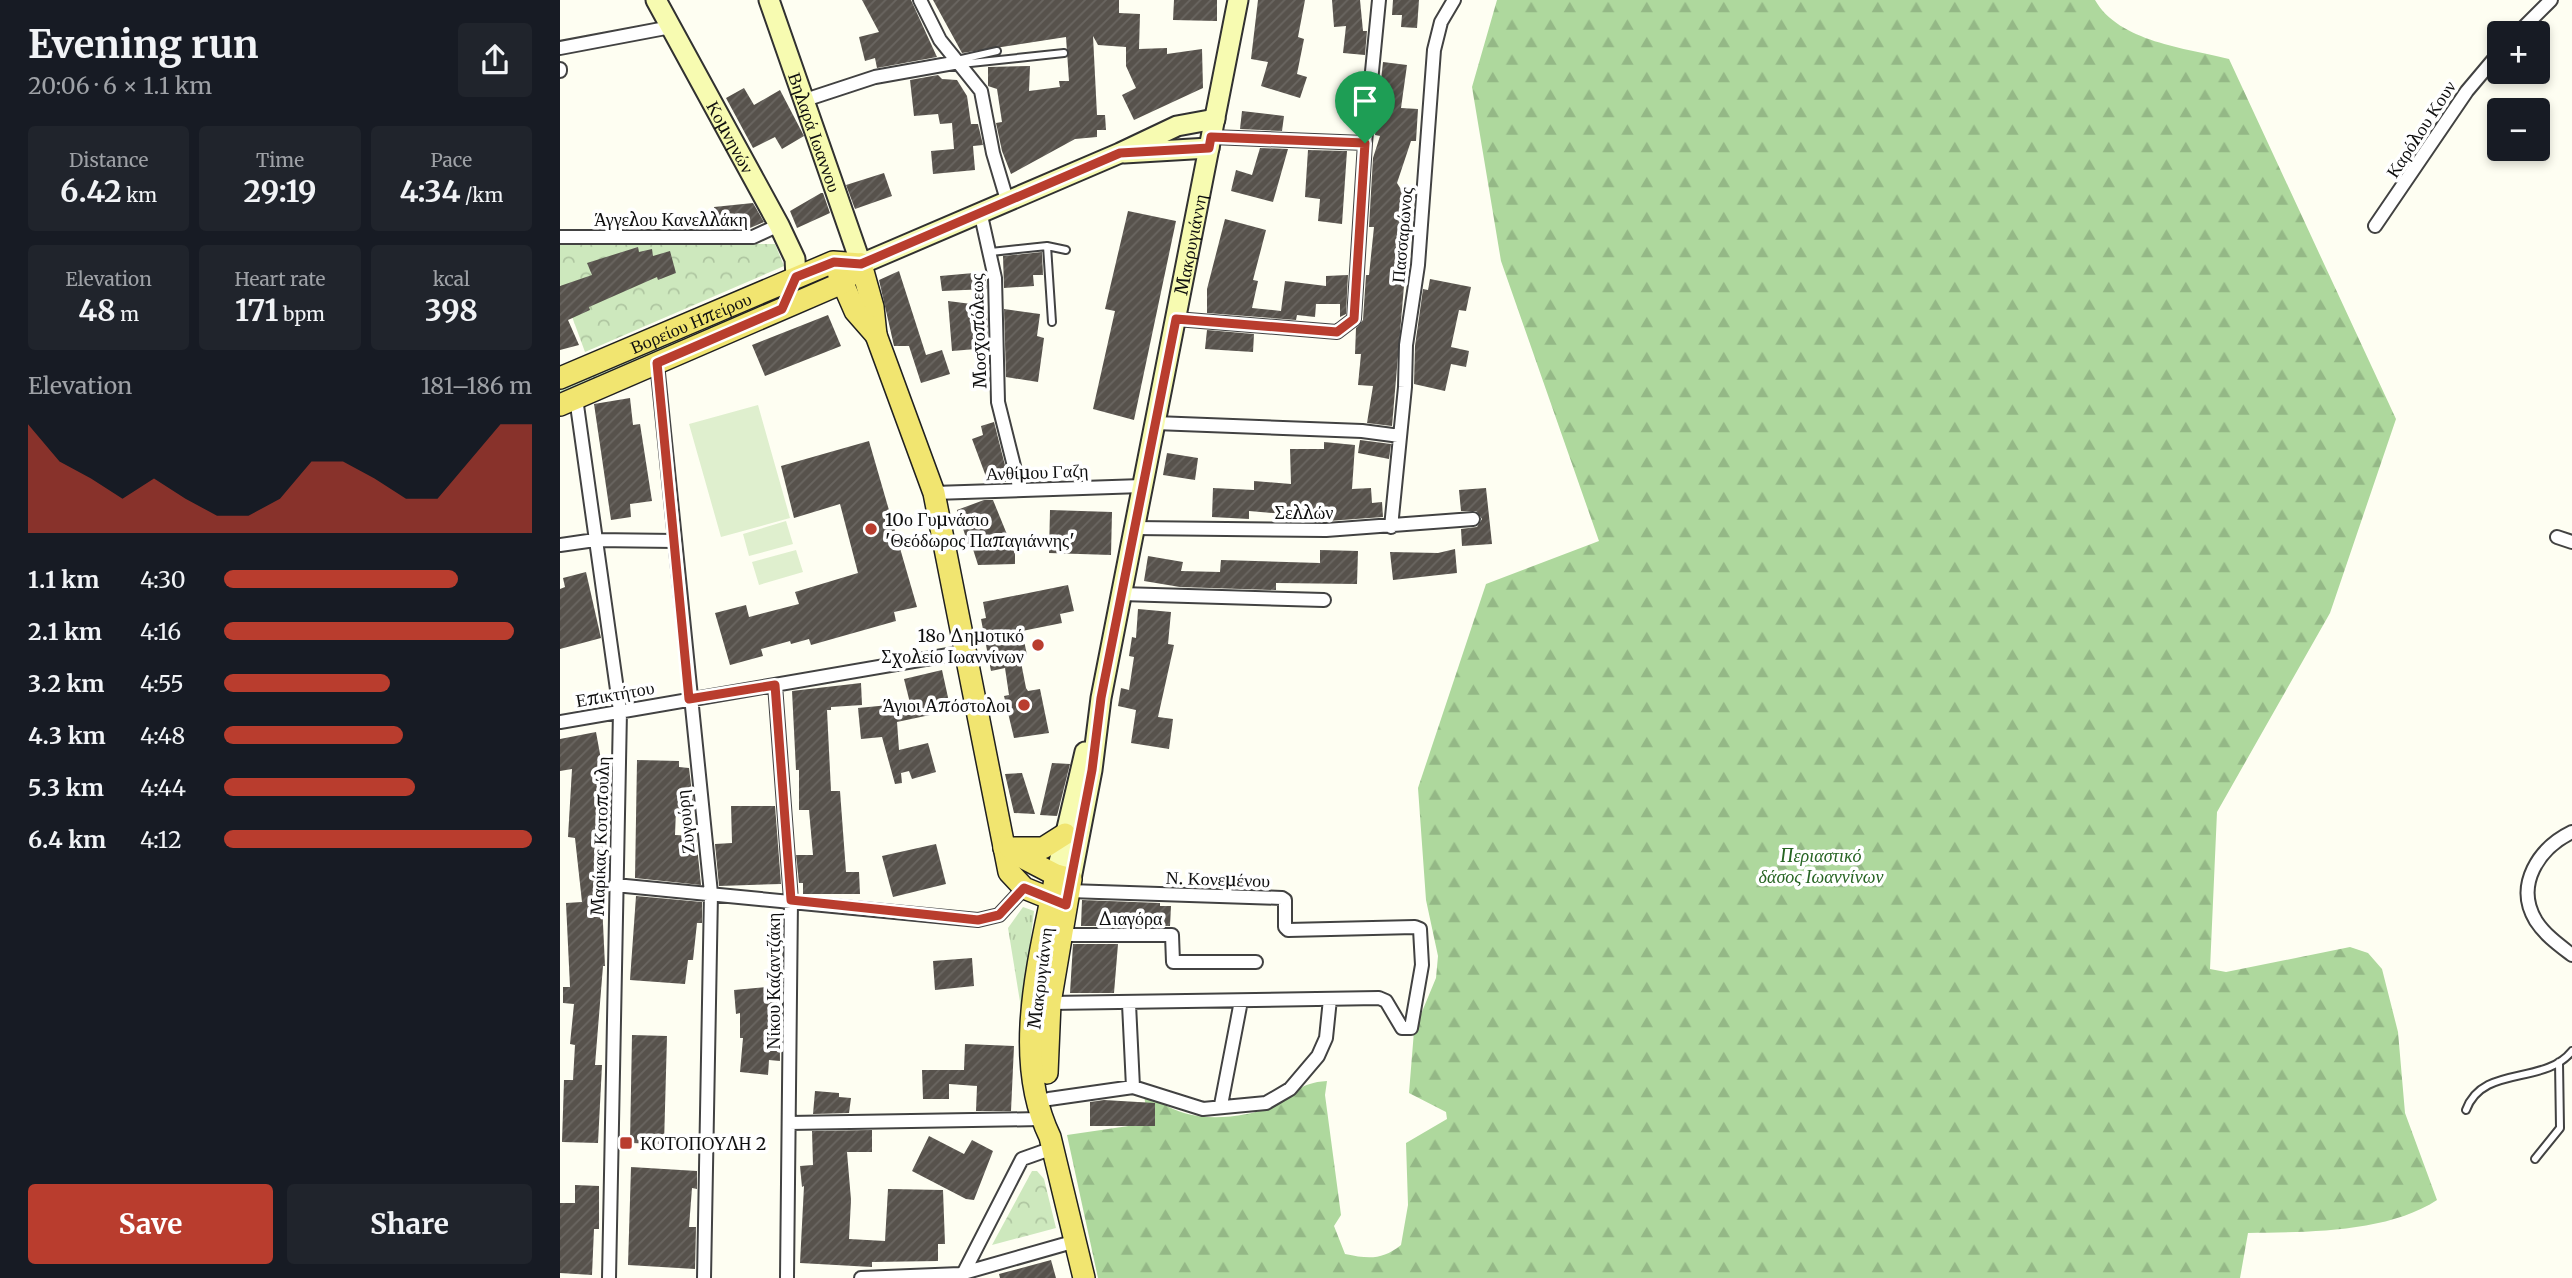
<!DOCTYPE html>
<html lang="en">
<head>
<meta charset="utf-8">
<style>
	body { margin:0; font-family:Merriweather,serif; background:#20242c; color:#f1f3f6; height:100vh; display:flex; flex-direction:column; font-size:26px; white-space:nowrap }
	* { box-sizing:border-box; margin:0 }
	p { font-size:23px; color:#9ea1a6 }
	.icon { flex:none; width:38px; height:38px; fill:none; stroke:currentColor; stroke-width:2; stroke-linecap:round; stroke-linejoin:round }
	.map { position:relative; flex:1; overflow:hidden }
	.details { display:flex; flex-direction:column; background:#171b24; width:560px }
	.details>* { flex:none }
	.controls { position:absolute; left:1927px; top:21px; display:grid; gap:14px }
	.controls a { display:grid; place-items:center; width:63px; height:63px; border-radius:7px; background:#171b24; box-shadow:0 4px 10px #0003; font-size:35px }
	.pin { position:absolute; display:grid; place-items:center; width:60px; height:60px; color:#fff; margin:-72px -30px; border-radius:50% 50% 50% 0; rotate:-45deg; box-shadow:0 0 7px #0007 }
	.pin .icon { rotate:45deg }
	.round { display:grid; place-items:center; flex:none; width:74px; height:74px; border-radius:7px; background:#20242c }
	.head { display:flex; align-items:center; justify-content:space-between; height:119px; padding:0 28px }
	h1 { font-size:38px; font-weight:700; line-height:52px }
	.stats { display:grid; grid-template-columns:repeat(3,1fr); gap:10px; height:119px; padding:7px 28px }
	.stats div { display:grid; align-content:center; border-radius:7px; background:#20242c; text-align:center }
	.stats b { font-size:30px; font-weight:700 }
	.stats small { font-size:19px; font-weight:400 }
	.stats p { font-size:19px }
	.chart { height:196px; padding:14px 28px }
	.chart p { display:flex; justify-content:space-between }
	.chart svg { width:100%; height:126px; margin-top:7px; fill:#b93d2e; opacity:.7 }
	.cta { display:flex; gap:14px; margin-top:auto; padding:14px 28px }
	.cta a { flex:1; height:80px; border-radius:7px; background:#b93d2e; color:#fff; font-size:28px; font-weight:700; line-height:80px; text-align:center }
	.cta a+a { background:#20242c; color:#f1f3f6 }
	ul { padding:0 28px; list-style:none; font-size:23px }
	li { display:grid; grid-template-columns:112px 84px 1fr; align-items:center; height:52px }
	li i { height:18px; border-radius:9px; background:#b93d2e }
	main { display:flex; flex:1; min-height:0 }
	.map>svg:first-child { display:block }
	.grass { fill:url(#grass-tufts) }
	.forest { fill:url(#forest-firs) }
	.park { fill:url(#park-crowns) }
	.pitch { fill:#dfefce }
	.building { fill:url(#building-hatch) }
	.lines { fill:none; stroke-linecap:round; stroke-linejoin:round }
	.lane-casing { stroke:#424242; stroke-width:10 }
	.street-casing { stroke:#424242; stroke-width:16 }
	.secondary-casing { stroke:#313131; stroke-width:23 }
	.primary-casing { stroke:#202020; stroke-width:24 }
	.lane { stroke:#fff; stroke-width:6 }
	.street { stroke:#fff; stroke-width:12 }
	.secondary { stroke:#f7fbb1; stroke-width:19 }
	.primary { stroke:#f1e570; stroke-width:21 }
	.route-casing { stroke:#fff; stroke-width:14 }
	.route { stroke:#b93d2e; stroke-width:9 }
	.poi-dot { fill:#b93d2e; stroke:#fff; stroke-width:2.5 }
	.labels { text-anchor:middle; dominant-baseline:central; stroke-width:7; stroke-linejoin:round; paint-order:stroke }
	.street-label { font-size:18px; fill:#0f0f0f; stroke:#fff }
	.poi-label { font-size:18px; fill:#0f0f0f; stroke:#fff; text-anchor:start }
	.park-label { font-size:18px; font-style:italic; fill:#266422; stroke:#fff }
</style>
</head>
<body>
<main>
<section class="details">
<div class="head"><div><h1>Evening run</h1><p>20:06 · 6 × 1.1 km</p></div><a class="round"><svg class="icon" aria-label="share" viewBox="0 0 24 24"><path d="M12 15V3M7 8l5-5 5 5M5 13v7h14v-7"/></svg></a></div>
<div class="stats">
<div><p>Distance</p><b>6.42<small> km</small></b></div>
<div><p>Time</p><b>29:19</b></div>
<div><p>Pace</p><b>4:34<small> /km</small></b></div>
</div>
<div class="stats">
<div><p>Elevation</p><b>48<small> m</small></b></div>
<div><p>Heart rate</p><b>171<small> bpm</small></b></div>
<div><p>kcal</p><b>398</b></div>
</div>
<div class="chart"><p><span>Elevation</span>181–186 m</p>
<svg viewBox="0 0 160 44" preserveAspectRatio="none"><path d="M0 44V6L10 19L20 25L30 32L40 25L50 32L60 38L70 38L80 32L90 19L100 19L110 25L120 32L130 32L140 19L150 6L160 6V44z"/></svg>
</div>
<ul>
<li><b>1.1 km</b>4:30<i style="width:76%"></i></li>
<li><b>2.1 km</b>4:16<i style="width:94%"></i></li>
<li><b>3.2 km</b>4:55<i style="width:54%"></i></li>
<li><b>4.3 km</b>4:48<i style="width:58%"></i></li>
<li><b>5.3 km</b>4:44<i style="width:62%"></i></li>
<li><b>6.4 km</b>4:12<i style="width:100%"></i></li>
</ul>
<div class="cta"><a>Save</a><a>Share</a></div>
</section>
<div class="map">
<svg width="2012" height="1278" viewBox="0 0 2012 1278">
	<defs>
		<pattern id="grass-tufts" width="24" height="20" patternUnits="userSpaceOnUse" patternTransform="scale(1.75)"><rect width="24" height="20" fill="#cde8bd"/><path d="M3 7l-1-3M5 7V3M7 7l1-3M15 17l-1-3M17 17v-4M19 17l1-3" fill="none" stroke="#afc6a1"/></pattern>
		<pattern id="forest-firs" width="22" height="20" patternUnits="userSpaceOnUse" patternTransform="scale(1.75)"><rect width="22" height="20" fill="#aed89d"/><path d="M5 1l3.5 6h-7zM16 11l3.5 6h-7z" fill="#94b886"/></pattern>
		<pattern id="park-crowns" width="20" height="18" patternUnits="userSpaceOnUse" patternTransform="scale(1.75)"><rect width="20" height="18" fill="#cde8bd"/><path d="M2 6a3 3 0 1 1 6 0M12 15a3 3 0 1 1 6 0" fill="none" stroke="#afc6a1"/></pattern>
		<pattern id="building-hatch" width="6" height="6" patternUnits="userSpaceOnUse" patternTransform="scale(1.75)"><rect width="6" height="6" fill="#57524c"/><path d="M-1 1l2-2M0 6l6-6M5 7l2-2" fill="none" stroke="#6a6661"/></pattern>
	</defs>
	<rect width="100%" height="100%" fill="#fefef2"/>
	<path class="grass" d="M196,304L197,309L0,395V388Z
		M463,907L474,911L462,1014L448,928Z"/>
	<path class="forest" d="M937,0H1535C1559,42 1626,48 1669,59L1836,419L1770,613L1657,812L1650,969L1666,972L1790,947L1808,953L1822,969L1838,1032L1845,1113L1877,1200C1827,1233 1746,1232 1688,1233L1680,1278H538L507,1135L589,1123L584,1096C598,1100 610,1109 624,1113C649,1121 691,1117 714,1105C738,1093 738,1083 767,1081L765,1095L781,1215L774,1226L785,1254C809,1259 822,1260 841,1245L848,1205L846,1143L887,1119L886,1112L849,1093L854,1031L876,978L878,956L866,900L858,788L926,584L1039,541L941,261L912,87Z"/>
	<path class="park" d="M215,244L224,266L25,352L0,284V245Z
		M472,1171H477L484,1179L496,1228L432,1245Z"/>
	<path class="pitch" d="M198,405L230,518L161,537L129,424Z
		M226,521L233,544L189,556L183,534Z
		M236,550L243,572L199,585L192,562Z"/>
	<path class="building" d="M302,0H351L377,57L317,68L315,58L305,61L299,37L319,32Z
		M373,0H559V13L580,14L579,49L607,48V54L642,49L643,88L574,120L562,95L576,88L566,66V47L538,45L533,36L537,115H545L546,130H537V137L515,139L451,174L442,151L436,123L442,122L437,89L428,86V67L470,66L469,91L500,87L499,81H509L506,37L402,53Z
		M614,0H657V21L613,20Z
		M698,0H745L738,37L744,39L737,74L747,77L740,98L701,86L708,62L691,59Z
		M772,0H800L803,31H807L805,55L783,53L786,26L774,27Z
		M833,0H859L857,28L841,27L842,15H832Z
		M823,62L847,65L841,108L858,109L856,141H851L837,183L842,191L843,210L837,250L847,251L832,426L807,423L813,386L798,385L801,354H795L796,328L803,320L806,275H809L814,227H809L813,158L820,136L815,135Z
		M378,75L382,79L397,80L407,96L411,124H418L423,145L413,146L415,170L373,174L371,151L394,149L392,123L380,124L378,114L354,116L350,80Z
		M184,88L194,105L220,90L244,136L222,149L215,137L193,148L166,98Z
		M682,111L724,116L722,131L680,129Z
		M700,148L728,149L713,202L671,191L676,170L692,175Z
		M748,150L787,151L782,224L758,221L760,199L745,197Z
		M324,173L332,196L295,209L286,185Z
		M261,193H263L270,213L237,228L230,211Z
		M193,203L204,222L190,228H156L154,207Z
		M568,211L616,221L574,420L533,409L555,311L545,309Z
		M665,219L706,230L693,280L698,281L692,308L721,311L725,281L766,286V276L788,275L786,314L780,317V304H756L755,317L737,315L736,320L647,313V289Z
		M78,247L79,252L92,249L93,256L110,251L116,273L98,280L97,277L29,307L30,310L8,320L19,345L0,350V286L32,275L27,263Z
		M482,252L483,275H473L474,286L444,288L443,256Z
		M339,271L366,355L382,350L390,374L361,383L349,346H334L319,280Z
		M425,272L427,289L382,291L380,276Z
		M870,279L911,287L906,311L899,310L891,347L909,351L906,367L891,364L885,391L854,384L855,346L863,289L868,290Z
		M388,301L427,306L428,348L392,351Z
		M444,309L480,314L477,336L484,338L478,382L446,377Z
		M268,315L281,346L205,376L192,345Z
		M647,330L694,334L693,352L645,349Z
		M70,398L73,425L80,424L92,501L70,504L71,517L51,520L34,404Z
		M434,422L449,481L445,482H428L412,439L423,435L421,426Z
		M800,440L831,444L829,459L798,453Z
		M309,441L357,607L334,612L336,621L251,645L249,639L231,644L230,641L201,649L203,656L170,665L155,613L186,605L189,617L239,604L235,592L298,573L280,504L234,518L221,466Z
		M764,442L795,445L792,489L811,488L812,503L822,502L823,517L768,521L760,520L761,517L689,511V519L652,517L653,488L694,490V481L731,484L730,449H764Z
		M607,453L638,458L635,480L603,475Z
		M926,488L932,544L902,546L901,529L917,527L922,519L916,511H901L899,490Z
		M424,500H433L455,554V564L418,565L411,543L408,544L397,510Z
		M490,510L552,512L551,555L489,553Z
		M895,549L897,573L833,580L830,552L878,553Z
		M760,550L798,551L797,584L716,583V590L620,587L584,581L588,556L623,562L621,571L660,572L661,560L760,563Z
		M26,572L41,638L0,649V589L5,587L3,578Z
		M508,585L514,611L500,614L502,623L462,631L467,655L460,657L466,688L468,691L480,689L489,733L454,738L444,696L449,695L445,668L431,671L421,619L426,618L423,602Z
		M578,609L611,612L608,644L614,645L598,717L613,719L609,749L571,743L576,710L558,706L561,688L569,690L574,657L569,656L572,637L576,638Z
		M382,670L389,702L368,707L370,715L337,722L339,750L368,743L376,772L352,779L349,771L341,773L342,783L335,784L322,737L301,739L298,708L350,703L344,679Z
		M301,683L302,705L271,707V710H267L271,791H280L286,872H299L300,894H243V883H239L236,855H253L249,810H239V770H236L232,691Z
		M36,732L46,787L44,796L50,797L42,840L46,880L41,881L45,966H43L35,1065H42L38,1143L2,1142L4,1080H13L15,1045L10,1044L14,1004L3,1003V987H10L6,903L22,902L15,838L8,837L12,769L0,771V739Z
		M77,760L119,761V767L129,768L134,809H116L115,835L136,836L141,885L75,878Z
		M492,763L510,764L497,816L480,815Z
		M462,773L475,814L454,813L445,774Z
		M171,806H215L221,884L159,886L155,844L172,843Z
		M376,844L386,884L333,897L322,856Z
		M76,896L142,902V923H137L133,960H128L125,984L70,980Z
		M522,900L600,903V906H611L610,926H521Z
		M513,944H558L554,993H510Z
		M412,958L414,986L375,990L373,961Z
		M219,986L220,1061L209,1060L208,1075L180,1072L183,1038H180V1013L176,1014L174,990Z
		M72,1035L107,1036L104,1144L70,1143Z
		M405,1044L454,1046L451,1111H416L417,1086L389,1084V1099H363L362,1070H404Z
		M255,1091L279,1093V1097L291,1098L289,1113L253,1114Z
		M544,1100L595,1103V1126H530V1102Z
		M312,1130V1152H287L291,1200L289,1239L325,1241L328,1189L383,1190L385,1244H378V1261L312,1262V1267L240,1263L244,1186L242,1187L240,1166L253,1165L252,1131Z
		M369,1136L404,1154L412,1140L433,1151L414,1200L406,1199L352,1171Z
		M71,1167L137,1171V1189L132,1188L129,1227H136L135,1269L68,1265Z
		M15,1185L39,1186V1229H34L32,1275L0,1273V1203H15Z
		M491,1260L496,1278H440L439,1274Z"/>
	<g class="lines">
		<g class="lane-casing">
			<path id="lane" d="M397,60L437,51
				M401,64L504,53
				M487,246L492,322
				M431,252L487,246L506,250
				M1906,1110C1923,1064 1984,1086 2012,1051
				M1975,1159L2000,1128L1999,1062"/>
		</g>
		<g class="street-casing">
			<path id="street" d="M360,0L380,40L421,91L433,153L447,200
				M1958,33L1991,0
				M0,48L111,27
				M0,69V71
				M242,101L315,77L399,62
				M651,137L805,143
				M420,211L435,278L438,402L460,490
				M1815,226L1907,91L1939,53
				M0,237H193L219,225
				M616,319L777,332L794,319L805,143L819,0
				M97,363L151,893L144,1278
				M16,398L60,711L49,1278
				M595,423L802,431L840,436
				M374,493L582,486
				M831,527L845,387L846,345L858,265L874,50L881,22L894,0
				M574,528L766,530L913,519
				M1997,537L2012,542
				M0,545L35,540L115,541
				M561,594L764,600
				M215,685L231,900L227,1278
				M0,722L406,652
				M2012,832C1979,848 1954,885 1976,921C1985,935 1999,945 2012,955
				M55,885L418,920L439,915L464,888
				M501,935H612L613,962H696
				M490,1003L819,998L826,1001L842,1028H851L862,965L860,929L855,927L728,930L725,927V900L722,898L509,891
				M569,1004L573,1087
				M489,1099L573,1087L643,1109L706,1103L730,1089L758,1056L766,1038L770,999
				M661,1105L681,1001
				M229,1123L481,1119
				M301,1278L400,1274L516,1241
				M401,1278L462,1159L493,1148"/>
		</g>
		<g class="secondary-casing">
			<g id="secondary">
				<path id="s1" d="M96,0L219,225L235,259L236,277"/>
				<path id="s2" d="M209,0L301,264L560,153L617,126L655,119"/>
				<path d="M564,153L649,148"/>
				<path d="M496,875L525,752"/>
				<path id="s3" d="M511,879L532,770L541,698L678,0"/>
			</g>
		</g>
		<g class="primary-casing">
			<g id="primary">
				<path d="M301,264L313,307L316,335L374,493L449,872L464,888L506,905"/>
				<path d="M278,272L295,311L316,335"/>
				<path id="s4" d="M0,378L273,262L301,264"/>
				<path d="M0,405L282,283L301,264"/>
				<path d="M444,848L496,875L511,879L490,1003L487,1073"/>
				<path d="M450,848H483L505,834"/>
				<path d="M496,875C480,957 451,1057 490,1137L524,1278"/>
			</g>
		</g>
		<use href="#lane" class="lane"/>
		<use href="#street" class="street"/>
		<use href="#secondary" class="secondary"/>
		<use href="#primary" class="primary"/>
	</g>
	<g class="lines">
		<g class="route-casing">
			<path id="route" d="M651,137L805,143L794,319L777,332L616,319L541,698L532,770L506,905L464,888L439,915L418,920L231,900L215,685L129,699L97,363L222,309L236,277L274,262L301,264L560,153L649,148Z"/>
		</g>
		<use href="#route" class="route"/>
	</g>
	<g class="poi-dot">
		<circle cx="311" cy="529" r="7"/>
		<circle cx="478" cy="645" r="7"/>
		<circle cx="464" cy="705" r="7"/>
		<rect x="59" y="1136" width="14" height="14" rx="3.5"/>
	</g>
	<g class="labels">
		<g class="street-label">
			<text transform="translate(1861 129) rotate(-57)">Καρόλου Κουν</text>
			<text stroke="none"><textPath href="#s2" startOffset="140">Βηλαρά Ιωαννου</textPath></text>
			<text stroke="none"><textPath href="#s1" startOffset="156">Κομνηνών</textPath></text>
			<text x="111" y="219">Άγγελου Κανελλάκη</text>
			<text transform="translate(842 235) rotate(-85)">Πασσαρώνος</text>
			<text stroke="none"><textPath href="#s3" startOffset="646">Μακρυγιάννη</textPath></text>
			<text stroke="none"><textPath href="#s4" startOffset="142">Βορείου Ηπείρου</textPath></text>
			<text transform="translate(418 331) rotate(-92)">Μοσχοπόλεως</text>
			<text transform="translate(477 472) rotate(-2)">Ανθίμου Γαζη</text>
			<text x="744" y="512">Σελλών</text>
			<text transform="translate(55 694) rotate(-10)">Επικτήτου</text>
			<text transform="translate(125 822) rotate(-96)">Ζυγούρη</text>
			<text transform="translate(40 836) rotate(-88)">Μαρίκας Κοτοπούλη</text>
			<text transform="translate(658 879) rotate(2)">Ν. Κονεμένου</text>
			<text x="570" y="918">Διαγόρα</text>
			<text transform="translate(480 978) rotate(-83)">Μακρυγιάννη</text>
			<text transform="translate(213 981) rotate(-90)">Νίκου Καζαντζάκη</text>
		</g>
		<g class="poi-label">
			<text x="325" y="519">10ο Γυμνάσιο<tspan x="325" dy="21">'Θεόδωρος Παπαγιάννης'</tspan></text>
			<text x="464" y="635" text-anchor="end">18ο Δημοτικό<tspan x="464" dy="21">Σχολείο Ιωαννίνων</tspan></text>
			<text x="450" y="705" text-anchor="end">Άγιοι Απόστολοι</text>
			<text x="80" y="1143">ΚΟΤΟΠΟΥΛΗ 2</text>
		</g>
		<g class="park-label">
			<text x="1261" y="855">Περιαστικό<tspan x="1261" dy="21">δάσος Ιωαννίνων</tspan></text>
		</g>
	</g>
</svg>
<div class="controls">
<a>+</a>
<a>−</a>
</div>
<div class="pin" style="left:805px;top:143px;background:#1e9e55"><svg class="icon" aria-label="arrive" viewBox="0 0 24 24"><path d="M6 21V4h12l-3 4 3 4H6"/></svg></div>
</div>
</main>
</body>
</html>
